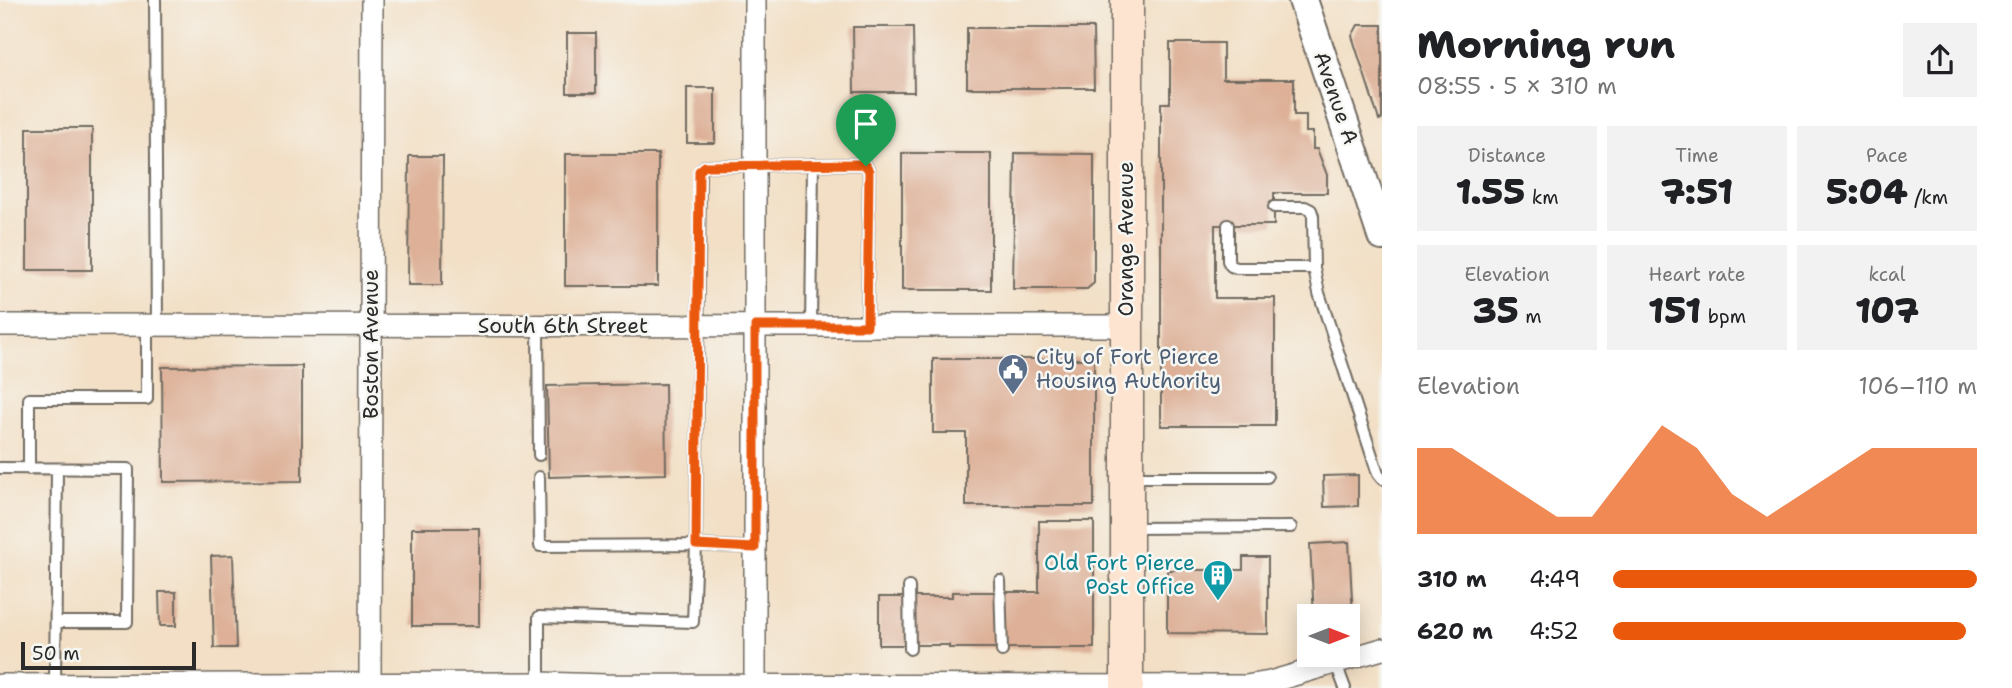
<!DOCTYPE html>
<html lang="en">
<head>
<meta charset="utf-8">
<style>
	body { margin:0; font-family:"Shantell Sans",sans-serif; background:#f2f2f2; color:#202124; height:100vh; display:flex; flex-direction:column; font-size:26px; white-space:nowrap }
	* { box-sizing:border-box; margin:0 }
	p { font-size:23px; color:#757577 }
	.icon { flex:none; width:38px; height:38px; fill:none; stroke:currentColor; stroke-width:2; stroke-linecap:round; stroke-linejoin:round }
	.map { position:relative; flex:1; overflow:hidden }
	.sheet { display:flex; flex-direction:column; background:#fff; width:630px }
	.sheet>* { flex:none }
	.needle { width:46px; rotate:90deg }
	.controls { position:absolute; left:1297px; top:604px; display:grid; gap:14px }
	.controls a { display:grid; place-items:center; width:63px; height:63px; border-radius:0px; background:#fff; box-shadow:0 4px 18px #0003; font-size:35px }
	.scale { position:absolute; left:21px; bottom:18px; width:175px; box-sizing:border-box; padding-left:7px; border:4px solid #2b2b2b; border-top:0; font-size:19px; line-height:24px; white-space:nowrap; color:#2b2b2b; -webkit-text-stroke:5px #f6f6f2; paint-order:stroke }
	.pin { position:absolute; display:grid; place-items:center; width:60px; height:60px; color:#fff; margin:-72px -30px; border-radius:50% 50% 50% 0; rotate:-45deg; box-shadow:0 0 7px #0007 }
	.pin .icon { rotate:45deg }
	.round { display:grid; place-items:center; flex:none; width:74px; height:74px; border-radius:0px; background:#f2f2f2 }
	.headline { display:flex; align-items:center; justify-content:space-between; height:119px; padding:0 35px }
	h1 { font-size:38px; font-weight:800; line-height:52px }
	.figures { display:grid; grid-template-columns:repeat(3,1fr); gap:10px; height:119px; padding:7px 35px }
	.figures div { display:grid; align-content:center; border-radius:0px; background:#f2f2f2; text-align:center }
	.figures b { font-size:35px; font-weight:800 }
	.figures small { font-size:19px; font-weight:400 }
	.figures p { font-size:19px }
	.chart { height:196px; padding:14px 35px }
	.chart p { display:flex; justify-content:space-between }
	.chart svg { width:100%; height:126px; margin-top:7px; fill:#ea580c; opacity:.7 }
	ul { padding:0 35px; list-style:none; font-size:23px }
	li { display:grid; grid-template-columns:112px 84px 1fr; align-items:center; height:52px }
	li i { height:18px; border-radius:9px; background:#ea580c }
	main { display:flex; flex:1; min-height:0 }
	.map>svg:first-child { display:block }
	.building { fill:#ddb097 }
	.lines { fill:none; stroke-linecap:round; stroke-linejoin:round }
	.service-casing { stroke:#716a61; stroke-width:14 }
	.minor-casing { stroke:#716a61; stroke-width:24 }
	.tertiary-casing { stroke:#716a61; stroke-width:32 }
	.secondary-casing { stroke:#716a61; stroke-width:35 }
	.service { stroke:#fff; stroke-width:10 }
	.minor { stroke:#fff; stroke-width:21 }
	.tertiary { stroke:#fff; stroke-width:28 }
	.secondary { stroke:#fde4d0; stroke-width:32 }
	.route-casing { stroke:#fff; stroke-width:14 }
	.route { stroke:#ea580c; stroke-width:9 }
	.labels { text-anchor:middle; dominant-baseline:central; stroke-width:5; stroke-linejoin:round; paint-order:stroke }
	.street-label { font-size:21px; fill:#2b2b2b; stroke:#f6f6f2 }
	.service-label { font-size:21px; fill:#4e5e75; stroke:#f6f6f2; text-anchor:start }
	.culture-label { font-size:21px; fill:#0d838f; stroke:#f6f6f2; text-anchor:end }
</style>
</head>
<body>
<main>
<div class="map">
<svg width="1382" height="688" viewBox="0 0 1382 688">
	<rect width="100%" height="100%" fill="#f6f6f2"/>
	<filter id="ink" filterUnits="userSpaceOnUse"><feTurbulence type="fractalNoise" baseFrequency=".0143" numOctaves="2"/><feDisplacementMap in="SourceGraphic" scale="14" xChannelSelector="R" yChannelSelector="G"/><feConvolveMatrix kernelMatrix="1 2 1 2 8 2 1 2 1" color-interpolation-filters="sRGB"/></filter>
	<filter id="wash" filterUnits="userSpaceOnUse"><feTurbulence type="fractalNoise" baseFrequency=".00686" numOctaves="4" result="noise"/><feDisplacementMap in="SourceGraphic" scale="28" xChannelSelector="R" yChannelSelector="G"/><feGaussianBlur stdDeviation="1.57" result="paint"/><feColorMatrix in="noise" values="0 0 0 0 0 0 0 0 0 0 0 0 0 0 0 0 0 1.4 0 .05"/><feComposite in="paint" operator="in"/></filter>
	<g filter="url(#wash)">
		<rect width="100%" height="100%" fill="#f2dfc5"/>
		<g id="blocks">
			<path class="building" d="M1358,25H1382V119L1379,120L1352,36Z
				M853,27H913L914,92H854Z
				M967,28H1093L1094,88H967Z
				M567,33H596V93H567Z
				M1170,43H1223V79H1294V115H1306V132H1313V149H1317L1327,175V193H1274V225H1215V298H1275V426H1161V103H1170Z
				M687,88H715V143H687Z
				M27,128H92V270H27Z
				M902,153H991V290H902Z
				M1015,153L1094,154V283L1087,289H1013Z
				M565,154H658V286H565Z
				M409,156H443L442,285H408Z
				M933,359H1094V506H966V433H933Z
				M302,366V481L163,482L162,367Z
				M665,384L666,474L549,477L547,386Z
				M1358,475V506L1324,507L1323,476Z
				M1039,521H1094V648H949V645H879V597H952V592H1039Z
				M412,528H479V626H412Z
				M1349,542L1353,619H1348V616H1314L1310,544Z
				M233,555L236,648H214L211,556Z
				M1243,557H1268V634L1167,633V570H1243Z
				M159,592H176V626H160Z"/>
		</g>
	</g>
	<g filter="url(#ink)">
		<use href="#blocks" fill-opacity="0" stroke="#716a61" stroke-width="2"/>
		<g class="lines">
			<g class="service-casing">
				<path id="service" d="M155,0L157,325
					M1274,207H1305L1311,210L1313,216L1314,268L1319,293L1378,474L1382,479
					M1228,225V261L1231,266L1237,268H1314
					M538,326L539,455
					M811,326L813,164
					M0,468L128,469L127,622H56
					M29,469V399H147V325
					M539,477L540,546L696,545L755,548
					M1130,477H1267
					M1130,528L1291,527
					M1000,581L1002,651
					M909,587L910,649
					M1336,664L1345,688
					M539,683V617L693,622L696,545L700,171L705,166L861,164L866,166L869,171L867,326
					M55,685L57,469"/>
			</g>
			<g class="minor-casing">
				<path id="minor" d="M755,0V686
					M0,325L1126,326
					M0,685L539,683L606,685L1246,686L1270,682L1382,649
					M370,688L372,0"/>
			</g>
			<g class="tertiary-casing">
				<path id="tertiary" d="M1303,0L1382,236"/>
			</g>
			<g class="secondary-casing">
				<path id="secondary" d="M1127,0V688"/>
			</g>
			<use href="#service" class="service"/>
			<use href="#minor" class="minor"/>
			<use href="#tertiary" class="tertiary"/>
			<use href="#secondary" class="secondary"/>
		</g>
	</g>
	<g class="lines" filter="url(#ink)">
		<g class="route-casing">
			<path id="route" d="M861,164L866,166L869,171L867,326H755V548L696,545L699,171L705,166Z"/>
		</g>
		<use href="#route" class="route"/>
	</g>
	<defs>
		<g id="civic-pin" transform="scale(1.575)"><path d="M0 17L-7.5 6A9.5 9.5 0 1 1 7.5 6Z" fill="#5c6f8a" stroke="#f6f6f2"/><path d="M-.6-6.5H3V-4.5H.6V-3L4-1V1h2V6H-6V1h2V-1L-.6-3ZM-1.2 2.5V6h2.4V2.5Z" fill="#fff"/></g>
		<g id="building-pin" transform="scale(1.575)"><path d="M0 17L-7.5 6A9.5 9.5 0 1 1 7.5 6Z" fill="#0f9aa8" stroke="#f6f6f2"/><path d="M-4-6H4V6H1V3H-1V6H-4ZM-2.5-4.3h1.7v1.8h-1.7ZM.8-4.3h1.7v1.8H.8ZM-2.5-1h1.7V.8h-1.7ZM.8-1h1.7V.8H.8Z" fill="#fff"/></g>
	</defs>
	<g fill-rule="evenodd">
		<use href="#civic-pin" x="1013" y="369"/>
		<use href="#building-pin" x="1218" y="575"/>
	</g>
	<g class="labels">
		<g class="street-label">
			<text transform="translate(1336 98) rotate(71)">Avenue A</text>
			<text transform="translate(1126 239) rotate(-90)">Orange Avenue</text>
			<text x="563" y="326">South 6th Street</text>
			<text transform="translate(371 344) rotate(-90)">Boston Avenue</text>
		</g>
		<g class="service-label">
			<text x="1036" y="357">City of Fort Pierce<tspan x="1036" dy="24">Housing Authority</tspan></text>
		</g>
		<g class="culture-label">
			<text x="1195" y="563">Old Fort Pierce<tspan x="1195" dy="24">Post Office</tspan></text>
		</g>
	</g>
</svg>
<div class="controls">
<a><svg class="needle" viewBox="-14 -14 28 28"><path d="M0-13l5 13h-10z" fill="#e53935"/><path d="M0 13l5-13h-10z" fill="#757577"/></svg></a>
</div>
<div class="scale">50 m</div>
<div class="pin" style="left:866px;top:166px;background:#1e9e55"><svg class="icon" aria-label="arrive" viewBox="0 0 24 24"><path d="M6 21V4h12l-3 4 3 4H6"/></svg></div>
</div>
<section class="sheet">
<div class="headline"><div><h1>Morning run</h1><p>08:55 · 5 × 310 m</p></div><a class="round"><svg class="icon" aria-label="share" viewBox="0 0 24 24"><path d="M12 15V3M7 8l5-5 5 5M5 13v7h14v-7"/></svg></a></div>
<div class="figures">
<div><p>Distance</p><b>1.55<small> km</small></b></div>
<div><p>Time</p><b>7:51</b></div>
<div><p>Pace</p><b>5:04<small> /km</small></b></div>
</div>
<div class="figures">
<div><p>Elevation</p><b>35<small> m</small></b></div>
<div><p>Heart rate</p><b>151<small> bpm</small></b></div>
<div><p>kcal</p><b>107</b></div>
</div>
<div class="chart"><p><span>Elevation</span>106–110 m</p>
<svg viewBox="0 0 160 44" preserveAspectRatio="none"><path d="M0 44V14L10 14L20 22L30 30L40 38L50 38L60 22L70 6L80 14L90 30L100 38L110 30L120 22L130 14L140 14L150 14L160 14V44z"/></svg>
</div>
<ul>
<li><b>310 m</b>4:49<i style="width:100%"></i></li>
<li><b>620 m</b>4:52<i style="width:97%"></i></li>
</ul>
</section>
</main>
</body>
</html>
